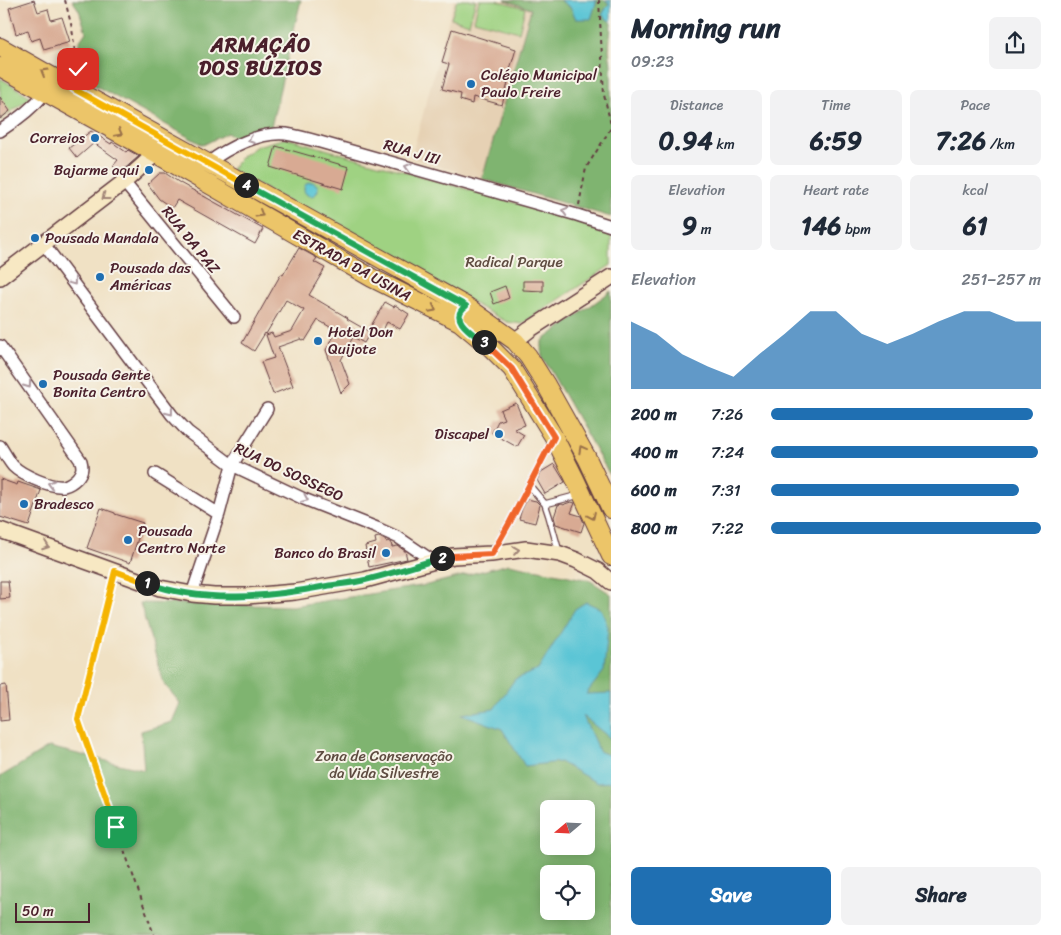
<!DOCTYPE html>
<html lang="en">
<head>
<meta charset="utf-8">
<style>
	body { margin:0; font-family:Sriracha,sans-serif; background:#f2f2f3; color:#1f2937; height:100vh; display:flex; flex-direction:column; font-size:19px; white-space:nowrap }
	* { box-sizing:border-box; margin:0 }
	p { font-size:16px; color:#747a83 }
	.icon { flex:none; width:28px; height:28px; fill:none; stroke:currentColor; stroke-width:2; stroke-linecap:round; stroke-linejoin:round }
	.map { position:relative; flex:1; overflow:hidden }
	.panel { display:flex; flex-direction:column; background:#fff; width:450px }
	.panel>* { flex:none }
	.needle { width:32px; rotate:251deg }
	.buttons { position:absolute; left:540px; top:800px; display:grid; gap:10px }
	.buttons a { display:grid; place-items:center; width:55px; height:55px; border-radius:8px; background:#fff; box-shadow:0 2px 12px #0003; font-size:25px }
	.scale { position:absolute; left:15px; bottom:12px; width:75px; box-sizing:border-box; padding-left:5px; border:2px solid #4a1f2b; border-top:0; font-size:14px; line-height:18px; white-space:nowrap; color:#4a1f2b; -webkit-text-stroke:4px #f7f3e8; paint-order:stroke }
	.pin { position:absolute; display:grid; place-items:center; width:42px; height:42px; color:#fff; margin:-21px; border-radius:10px; box-shadow:0 2px 8px #0006 }
	.km { position:absolute; width:25px; height:25px; margin:-12px; border-radius:50%; background:#222; color:#fff; font-size:14px; line-height:25px; text-align:center }
	.round { display:grid; place-items:center; flex:none; width:52px; height:52px; border-radius:8px; background:#f2f2f3 }
	.headline { display:flex; align-items:center; justify-content:space-between; height:85px; padding:0 20px }
	h1 { font-size:28px; font-weight:700; line-height:38px }
	.stats { display:grid; grid-template-columns:repeat(3,1fr); gap:8px; height:85px; padding:5px 20px }
	.stats div { display:grid; align-content:center; border-radius:8px; background:#f2f2f3; text-align:center }
	.stats b { font-size:25px; font-weight:700 }
	.stats small { font-size:14px; font-weight:400 }
	.stats p { font-size:14px }
	.chart { height:140px; padding:10px 20px }
	.chart p { display:flex; justify-content:space-between }
	.chart svg { width:100%; height:90px; margin-top:5px; fill:#1f6fb2; opacity:.7 }
	.primary-button { display:flex; gap:10px; margin-top:auto; padding:10px 20px }
	.primary-button a { flex:1; height:58px; border-radius:8px; background:#1f6fb2; color:#fff; font-size:20px; font-weight:700; line-height:58px; text-align:center }
	.primary-button a+a { background:#f2f2f3; color:#1f2937 }
	ul { padding:0 20px; list-style:none; font-size:16px }
	li { display:grid; grid-template-columns:80px 60px 1fr; align-items:center; height:38px }
	li i { height:12px; border-radius:6px; background:#1f6fb2 }
	main { display:flex; flex:1; min-height:0 }
	.map>svg:first-child { display:block }
	.built { fill:#e6d1b4 }
	.green { fill:#9fd282; stroke:#747856 }
	.forest { fill:#7fb470; stroke:#646a4e; fill-rule:evenodd }
	.water { fill:#5ac5d5; stroke:#527280 }
	.building { fill:#d8aa93 }
	.lines { fill:none; stroke-linecap:round; stroke-linejoin:round }
	.lane-casing { stroke:#633c42; stroke-width:8 }
	.street-casing { stroke:#633c42; stroke-width:14 }
	.secondary-casing { stroke:#633c42; stroke-width:18 }
	.primary-casing { stroke:#633c42; stroke-width:20 }
	.path { stroke:#633c42; stroke-width:2; stroke-dasharray:4 4; stroke-linecap:butt }
	.lane { stroke:#fff; stroke-width:5.5 }
	.street { stroke:#fff; stroke-width:11 }
	.secondary { stroke:#f7e8c3; stroke-width:15 }
	.primary { stroke:#ecc569; stroke-width:18 }
	.oneway { stroke:#9b724a }
	.oneway2 { stroke:#ae9aa0 }
	.oneway3 { stroke:#a08477 }
	.split-1-casing { stroke:#fff; stroke-width:10 }
	.split-2-casing { stroke:#fff; stroke-width:10 }
	.split-3-casing { stroke:#fff; stroke-width:10 }
	.split-4-casing { stroke:#fff; stroke-width:10 }
	.split-5-casing { stroke:#fff; stroke-width:10 }
	.split-1 { stroke:#f5b400; stroke-width:6 }
	.split-2 { stroke:#22a559; stroke-width:6 }
	.split-3 { stroke:#f0652b; stroke-width:6 }
	.split-4 { stroke:#22a559; stroke-width:6 }
	.split-5 { stroke:#f5b400; stroke-width:6 }
	.poi-dot { fill:#1f6fb2; stroke:#f7f3e8; stroke-width:2 }
	.labels { text-anchor:middle; dominant-baseline:central; stroke-width:4; stroke-linejoin:round; paint-order:stroke }
	.poi-label { font-size:15px; fill:#4a1f2b; stroke:#f7f3e8; text-anchor:start }
	.street-label { font-size:15px; fill:#4a1f2b; stroke:#f7f3e8 }
	.park-label { font-size:15px; fill:#5f4c41; stroke:#f7f3e8 }
	.district-label { font-size:20px; font-weight:bold; letter-spacing:1px; fill:#4a1f2b; stroke:#f7f3e8 }
</style>
</head>
<body>
<main>
<div class="map">
<svg width="611" height="935" viewBox="0 0 611 935">
	<rect width="100%" height="100%" fill="#f7f3e8"/>
	<filter id="ink" filterUnits="userSpaceOnUse"><feTurbulence type="fractalNoise" baseFrequency=".02" numOctaves="2"/><feDisplacementMap in="SourceGraphic" scale="10" xChannelSelector="R" yChannelSelector="G"/><feConvolveMatrix kernelMatrix="1 2 1 2 8 2 1 2 1" color-interpolation-filters="sRGB"/></filter>
	<filter id="wash" filterUnits="userSpaceOnUse"><feTurbulence type="fractalNoise" baseFrequency=".0096" numOctaves="4" result="noise"/><feDisplacementMap in="SourceGraphic" scale="20" xChannelSelector="R" yChannelSelector="G"/><feGaussianBlur stdDeviation="1.12" result="paint"/><feColorMatrix in="noise" values="0 0 0 0 0 0 0 0 0 0 0 0 0 0 0 0 0 1.4 0 .05"/><feComposite in="paint" operator="in"/></filter>
	<g filter="url(#wash)">
		<rect width="100%" height="100%" fill="#f0e1c4"/>
		<path class="built" d="M454,0H505L531,9L482,179L411,158Z"/>
		<path class="green" d="M457,0H476L469,24L451,18Z
			M479,0H496L525,8L519,32L474,20Z
			M0,78L31,97L0,120Z
			M286,138L611,230V265L522,324L507,322L231,170L241,157L257,146Z"/>
		<path class="forest" d="M72,0H301L271,127L235,138L227,133L203,145L78,76L79,42L86,32L79,10Z
			M505,0H560L571,8L596,5L597,0H605L609,3L602,15L611,22L609,50L611,66V217L482,179L531,9Z
			M611,291V477L542,356V341Z
			M509,564L589,580L611,594V935H0V777L49,747L144,770L141,731L172,722L180,703L164,684L140,603L292,606L427,585ZM549,809H586V846H549ZM549,874H586V911H549Z"/>
		<path class="water" d="M560,0H597L591,19H576L571,8Z
			M605,0H611V22L602,15L609,3Z
			M304 189a7 7 0 1 1 14 0a7 7 0 1 1-14 0Z
			M586,602L601,609L608,627L604,671L586,694L611,693V739L583,716L599,751L611,756V782L597,783L560,762L525,766L502,729L462,714L494,709L515,679L538,670L575,609Z"/>
		<g id="blocks">
			<path class="building" d="M34,0L38,12L48,9L51,20L62,17L70,42L44,50L40,38L31,41L28,30L16,34L9,8Z
				M452,29L516,49L506,83H508L502,105L473,97L472,104L460,100L461,94L442,89L449,64L442,62Z
				M0,97L10,111L0,119Z
				M91,131L111,144L112,142L126,152L128,150L139,156L120,173L113,166L118,160L94,143L77,158L69,148Z
				M276,146L349,167L343,189L270,167Z
				M160,173H165L180,183L263,229L255,244L177,200L172,208L159,199L148,184Z
				M299,248L317,258L314,262L325,268L309,295L348,318L347,319L368,331L385,302L394,307L395,305L409,314L400,329L387,322L380,336L375,333L368,336L364,343L353,337L341,360L350,384L341,393L326,350L337,331L318,320L305,341L301,339L278,347L293,386L273,394L261,362L274,358L266,335L272,333L274,337L292,331L304,310L286,300L266,334L265,333L254,351L242,343L281,274L283,275Z
				M523,281H543V291L523,290Z
				M505,286L509,298L494,304L490,292Z
				M516,403L525,425L514,429L524,435L517,447L492,433L498,421L504,419L500,410Z
				M554,464L565,482L545,494L537,480L541,472Z
				M0,479L17,485L18,482L41,490L29,526L0,517Z
				M527,499L536,501L540,505L535,523L519,519L522,509Z
				M571,502L575,503L571,513L581,516L584,523L581,532L556,524L554,517L558,505L562,504L564,505L565,504Z
				M101,508L115,513V514L143,523L130,563L87,548Z
				M379,537L385,540L386,542L388,541L391,543L392,547L398,546L405,551L407,559L369,567L365,546L376,543L375,538Z
				M0,581H8L10,598L0,599Z
				M6,685L9,720L0,721V686Z"/>
		</g>
	</g>
	<g filter="url(#ink)">
		<use href="#blocks" fill-opacity="0" stroke="#633c42" stroke-width="1"/>
		<g class="lines">
			<g class="lane-casing">
				<path id="lane" d="M529,485L545,504L549,516L559,552
					M545,504L579,495
					M493,552L510,522L552,441"/>
			</g>
			<g class="street-casing">
				<path id="street" d="M0,131C17,120 32,109 45,93
					M208,163C227,148 261,131 286,134C298,136 309,139 320,142L577,215L611,226
					M124,182L234,317
					M43,243L172,415L188,432L232,465L304,499L377,528L399,538L433,561
					M0,346L81,461C83,468 82,472 77,478C74,481 68,485 64,486C51,488 22,475 13,466C8,460 4,452 0,446
					M155,474L219,514
					M192,594L219,514L232,465L267,409"/>
			</g>
			<g class="secondary-casing">
				<path id="secondary" d="M0,277L124,182L155,154
					M515,341L529,330L611,277
					M0,530L160,588L192,594L214,596H247L295,592L365,580L453,556L491,554L526,549L560,554L576,560L598,571L611,582"/>
			</g>
			<g class="primary-casing">
				<path id="primary" d="M0,47L74,89L466,306L515,341L528,356L545,383L587,458L611,509
					M0,67L144,147L372,278L460,322L490,347L512,369L554,437L575,479L611,556"/>
			</g>
			<path class="path" d="M65,0L72,28L77,69V74
				M599,0L604,95L611,125
				M579,205L586,168L611,128
				M112,583L78,719L154,935"/>
			<use href="#lane" class="lane"/>
			<use href="#street" class="street"/>
			<use href="#secondary" class="secondary"/>
			<use href="#primary" class="primary"/>
		</g>
		<defs><path id="oneway-chevron" d="M-2-3.5L2.5 0L-2 3.5" fill="none" stroke-width="1.6" stroke-linecap="round" stroke-linejoin="round" transform="scale(1.25)"/></defs>
		<g class="oneway">
			<use href="#oneway-chevron" transform="translate(44 72) rotate(-150)"/>
			<use href="#oneway-chevron" transform="translate(119 133) rotate(29)"/>
			<use href="#oneway-chevron" transform="translate(260 214) rotate(30)"/>
			<use href="#oneway-chevron" transform="translate(433 309) rotate(27)"/>
			<use href="#oneway-chevron" transform="translate(582 449) rotate(-119)"/>
			<use href="#oneway-chevron" transform="translate(592 516) rotate(65)"/>
		</g>
		<g class="oneway2">
			<use href="#oneway-chevron" transform="translate(251 140) rotate(160)"/>
			<use href="#oneway-chevron" transform="translate(408 167) rotate(-164)"/>
			<use href="#oneway-chevron" transform="translate(565 211) rotate(-164)"/>
			<use href="#oneway-chevron" transform="translate(73 282) rotate(53)"/>
			<use href="#oneway-chevron" transform="translate(28 385) rotate(55)"/>
			<use href="#oneway-chevron" transform="translate(170 412) rotate(52)"/>
			<use href="#oneway-chevron" transform="translate(51 484) rotate(-165)"/>
			<use href="#oneway-chevron" transform="translate(305 499) rotate(23)"/>
		</g>
		<g class="oneway3">
			<use href="#oneway-chevron" transform="translate(105 197) rotate(143)"/>
			<use href="#oneway-chevron" transform="translate(46 546) rotate(20)"/>
			<use href="#oneway-chevron" transform="translate(516 550) rotate(-8)"/>
		</g>
	</g>
	<g class="lines" filter="url(#ink)">
		<g class="split-1-casing">
			<path id="split-1" d="M116,827L78,719L115,571L147,583"/>
		</g>
		<g class="split-2-casing">
			<path id="split-2" d="M147,583C204,604 269,597 327,586C340,584 353,583 365,580C391,574 416,565 442,558"/>
		</g>
		<g class="split-3-casing">
			<path id="split-3" d="M442,558L452,556L492,554L510,522L554,437L512,369L484,342"/>
		</g>
		<g class="split-4-casing">
			<path id="split-4" d="M246,185L466,306C447,319 474,334 484,342"/>
		</g>
		<g class="split-5-casing">
			<path id="split-5" d="M78,69L74,89L246,185"/>
		</g>
		<use href="#split-1" class="split-1"/>
		<use href="#split-2" class="split-2"/>
		<use href="#split-3" class="split-3"/>
		<use href="#split-4" class="split-4"/>
		<use href="#split-5" class="split-5"/>
	</g>
	<g class="poi-dot">
		<circle cx="471" cy="84" r="5"/>
		<circle cx="95" cy="138" r="5"/>
		<circle cx="149" cy="170" r="5"/>
		<circle cx="35" cy="238" r="5"/>
		<circle cx="100" cy="277" r="5"/>
		<circle cx="318" cy="341" r="5"/>
		<circle cx="43" cy="384" r="5"/>
		<circle cx="499" cy="434" r="5"/>
		<circle cx="24" cy="504" r="5"/>
		<circle cx="128" cy="540" r="5"/>
		<circle cx="386" cy="553" r="5"/>
	</g>
	<g class="labels">
		<g class="poi-label">
			<text x="481" y="75">Colégio Municipal<tspan x="481" dy="17">Paulo Freire</tspan></text>
			<text x="85" y="138" text-anchor="end">Correios</text>
			<text x="139" y="170" text-anchor="end">Bajarme aqui</text>
			<text x="45" y="238">Pousada Mandala</text>
			<text x="110" y="268">Pousada das<tspan x="110" dy="17">Américas</tspan></text>
			<text x="328" y="332">Hotel Don<tspan x="328" dy="17">Quijote</tspan></text>
			<text x="53" y="375">Pousada Gente<tspan x="53" dy="17">Bonita Centro</tspan></text>
			<text x="489" y="434" text-anchor="end">Discapel</text>
			<text x="34" y="504">Bradesco</text>
			<text x="138" y="531">Pousada<tspan x="138" dy="17">Centro Norte</tspan></text>
			<text x="376" y="553" text-anchor="end">Banco do Brasil</text>
		</g>
		<g class="street-label">
			<text transform="translate(412 152) rotate(16)">RUA J III</text>
			<text transform="translate(191 240) rotate(51)">RUA DA PAZ</text>
			<text transform="translate(352 265) rotate(29)">ESTRADA DA USINA</text>
			<text transform="translate(289 472) rotate(25)">RUA DO SOSSEGO</text>
		</g>
		<g class="park-label">
			<text x="514" y="262">Radical Parque</text>
			<text x="384" y="756">Zona de Conservação<tspan x="384" dy="17">da Vida Silvestre</tspan></text>
		</g>
		<g class="district-label">
			<text x="261" y="45">ARMAÇÃO<tspan x="261" dy="23">DOS BÚZIOS</tspan></text>
		</g>
	</g>
</svg>
<div class="buttons">
<a><svg class="needle" viewBox="-14 -14 28 28"><path d="M0-13l5 13h-10z" fill="#e53935"/><path d="M0 13l5-13h-10z" fill="#747a83"/></svg></a>
<a><svg class="icon" aria-label="locate" viewBox="0 0 24 24"><circle cx="12" cy="12" r="6"/><path d="M12 2v4M12 18v4M2 12h4M18 12h4"/></svg></a>
</div>
<div class="scale">50 m</div>
<div class="pin" style="left:116px;top:827px;background:#1e9e55"><svg class="icon" aria-label="arrive" viewBox="0 0 24 24"><path d="M6 21V4h12l-3 4 3 4H6"/></svg></div>
<div class="pin" style="left:78px;top:69px;background:#d93025"><svg class="icon" aria-label="check" viewBox="0 0 24 24"><path d="M5 12l5 5 9-10"/></svg></div>
<b class="km" style="left:147px;top:583px">1</b>
<b class="km" style="left:442px;top:558px">2</b>
<b class="km" style="left:484px;top:342px">3</b>
<b class="km" style="left:246px;top:185px">4</b>
</div>
<section class="panel">
<div class="headline"><div><h1>Morning run</h1><p>09:23</p></div><a class="round"><svg class="icon" aria-label="share" viewBox="0 0 24 24"><path d="M12 15V3M7 8l5-5 5 5M5 13v7h14v-7"/></svg></a></div>
<div class="stats">
<div><p>Distance</p><b>0.94<small> km</small></b></div>
<div><p>Time</p><b>6:59</b></div>
<div><p>Pace</p><b>7:26<small> /km</small></b></div>
</div>
<div class="stats">
<div><p>Elevation</p><b>9<small> m</small></b></div>
<div><p>Heart rate</p><b>146<small> bpm</small></b></div>
<div><p>kcal</p><b>61</b></div>
</div>
<div class="chart"><p><span>Elevation</span>251–257 m</p>
<svg viewBox="0 0 160 44" preserveAspectRatio="none"><path d="M0 44V11L10 17L20 27L30 33L40 38L50 27L60 17L70 6L80 6L90 17L100 22L110 17L120 11L130 6L140 6L150 11L160 11V44z"/></svg>
</div>
<ul>
<li><b>200 m</b>7:26<i style="width:97%"></i></li>
<li><b>400 m</b>7:24<i style="width:99%"></i></li>
<li><b>600 m</b>7:31<i style="width:92%"></i></li>
<li><b>800 m</b>7:22<i style="width:100%"></i></li>
</ul>
<div class="primary-button"><a>Save</a><a>Share</a></div>
</section>
</main>
</body>
</html>
